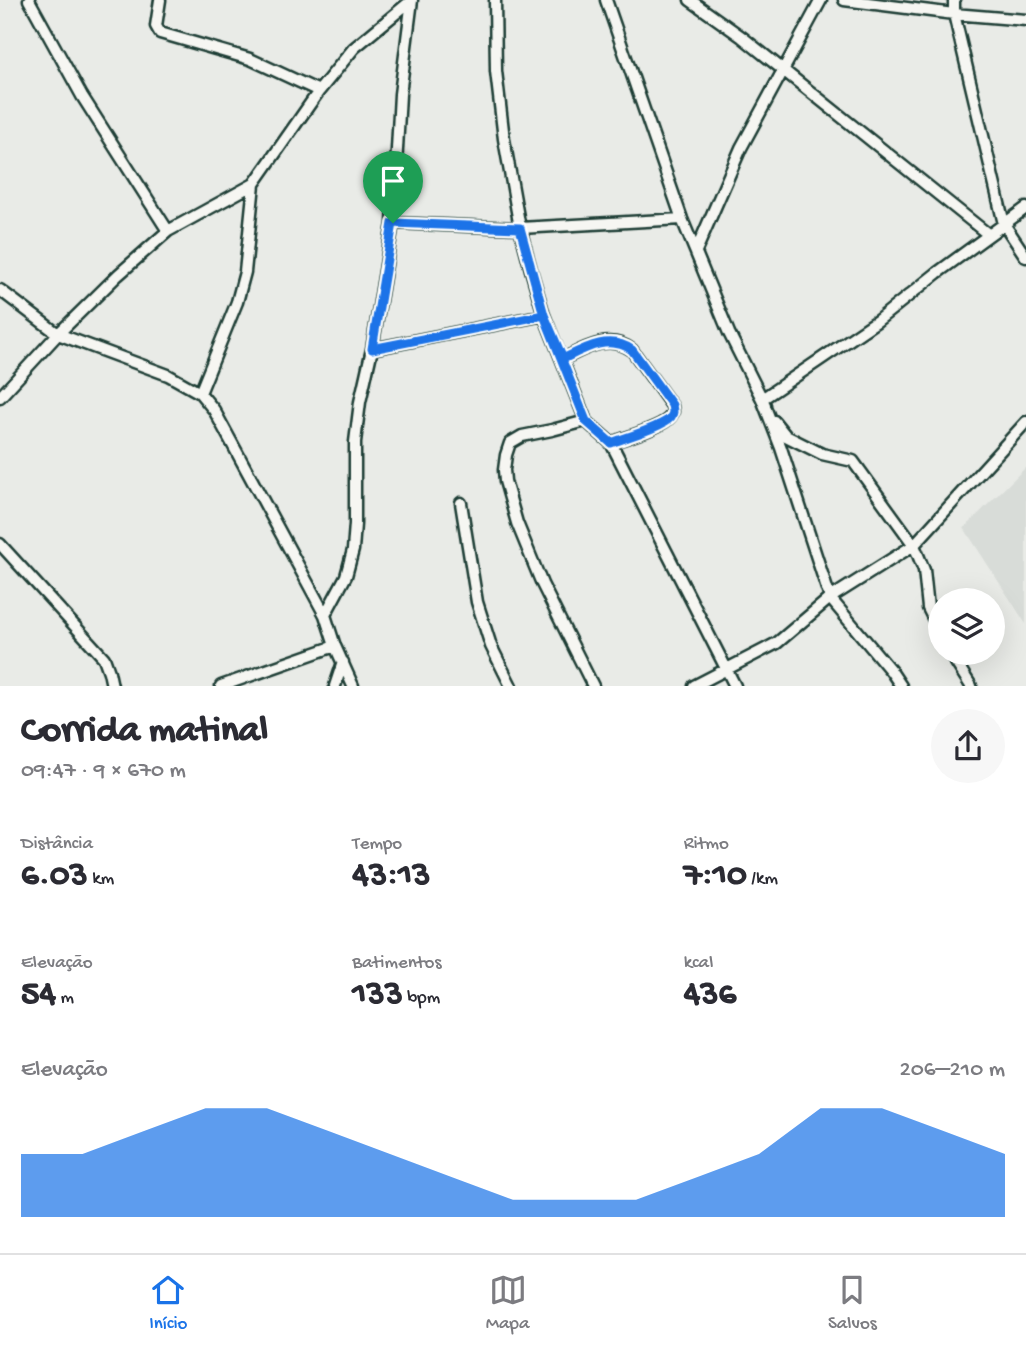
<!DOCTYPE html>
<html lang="pt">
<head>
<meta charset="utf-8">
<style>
	body { margin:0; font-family:"Gochi Hand",sans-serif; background:#f7f7f7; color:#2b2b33; height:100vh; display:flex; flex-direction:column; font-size:26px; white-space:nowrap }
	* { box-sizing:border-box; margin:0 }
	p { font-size:23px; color:#7c7c81 }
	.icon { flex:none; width:38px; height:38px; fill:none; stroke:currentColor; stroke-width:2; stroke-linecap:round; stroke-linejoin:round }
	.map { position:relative; height:686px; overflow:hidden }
	.panel { display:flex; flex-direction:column; background:#fff; flex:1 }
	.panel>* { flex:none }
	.fabs { position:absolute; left:928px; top:588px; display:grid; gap:14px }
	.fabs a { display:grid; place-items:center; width:77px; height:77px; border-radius:50%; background:#fff; box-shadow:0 7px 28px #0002; font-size:35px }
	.pin { position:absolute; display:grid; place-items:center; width:60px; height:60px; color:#fff; margin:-72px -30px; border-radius:50% 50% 50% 0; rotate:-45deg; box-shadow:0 0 7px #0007 }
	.pin .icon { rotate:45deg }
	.round { display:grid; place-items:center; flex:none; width:74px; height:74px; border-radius:37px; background:#f7f7f7 }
	.headline { display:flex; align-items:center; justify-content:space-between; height:119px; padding:0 21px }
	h1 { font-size:38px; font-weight:700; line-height:52px }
	.metrics { display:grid; grid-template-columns:repeat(3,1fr); gap:10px; height:119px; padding:7px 21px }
	.metrics div { display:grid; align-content:center }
	.metrics b { font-size:35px; font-weight:700 }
	.metrics small { font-size:19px; font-weight:400 }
	.metrics p { font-size:19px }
	.chart { height:196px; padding:14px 21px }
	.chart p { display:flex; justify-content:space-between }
	.chart svg { width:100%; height:126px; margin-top:7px; fill:#1a73e8; opacity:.7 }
	.tabs { display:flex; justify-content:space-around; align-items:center; height:98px; border-top:2px solid #e1e1e2; background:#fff; font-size:19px; color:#7c7c81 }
	.tabs a { display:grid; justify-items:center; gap:4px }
	.tabs .active { color:#1a73e8 }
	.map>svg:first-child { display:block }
	.built { fill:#d8dcd8 }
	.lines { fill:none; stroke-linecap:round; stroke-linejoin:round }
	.minor-casing { stroke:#1f3d34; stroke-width:15 }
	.minor { stroke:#f6f6f2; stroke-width:10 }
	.route-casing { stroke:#fff; stroke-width:14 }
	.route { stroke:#1a73e8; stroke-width:9 }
</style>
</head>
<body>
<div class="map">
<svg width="1026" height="686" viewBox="0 0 1026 686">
	<rect width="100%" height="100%" fill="#e9ebe7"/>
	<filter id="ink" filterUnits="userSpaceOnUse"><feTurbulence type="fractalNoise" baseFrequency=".0143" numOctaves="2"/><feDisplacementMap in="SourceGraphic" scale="14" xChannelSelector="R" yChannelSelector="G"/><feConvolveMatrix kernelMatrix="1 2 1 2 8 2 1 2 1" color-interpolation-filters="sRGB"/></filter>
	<g filter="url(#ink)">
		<path class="built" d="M1026,467V624L964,528Z"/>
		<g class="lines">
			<g class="minor-casing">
				<path id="minor" d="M29,0L82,96L168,231
					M160,0L156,26L160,33L250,59L319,91
					M495,0L496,71L504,139L520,228L531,270L544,315L586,421L611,443L735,686
					M606,0L682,219L729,333L762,399L781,448L830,598L891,671L901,686
					M690,0L742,37L989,235
					M844,0L954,14L1026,20
					M954,0V14L1004,224L1026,257
					M393,223L520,228L682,219
					M696,251L741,148L821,0
					M0,290L58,334L168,375L200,393L214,410L325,615L335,646L353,686
					M372,349L544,315
					M563,359C585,348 609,333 632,350L672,406C673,411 674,412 670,417C663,427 624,438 611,443
					M200,393L237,302L245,272L254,184
					M0,397L58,334L118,275L168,231L254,184L319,91L354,48L412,0
					M765,405L762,399L877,321L937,273L1026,208
					M586,421L552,430L522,436L510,443L506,455L504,470L505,481L517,523L542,584L593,686
					M774,421L786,436L822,454L853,461L914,545L924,570L928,608L940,632
					M461,503L477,602L491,646L511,686
					M0,544L104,658L109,672L112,686
					M325,615L346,576L353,550L355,524V442L360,402L372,349L393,223L400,94L412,0
					M950,653L971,686
					M221,686L335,646
					M335,686L343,662
					M694,686L777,643L830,598L914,545L1026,422"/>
			</g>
			<use href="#minor" class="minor"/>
		</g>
	</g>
	<g class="lines" filter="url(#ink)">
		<g class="route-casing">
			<path id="route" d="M393,223L372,349L544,315L586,421L611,443C624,438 663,427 671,417C674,412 673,411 672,405L632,350C609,334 585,348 563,359L544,315L520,228L393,223"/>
		</g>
		<use href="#route" class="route"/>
	</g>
</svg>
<div class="fabs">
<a><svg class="icon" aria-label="layers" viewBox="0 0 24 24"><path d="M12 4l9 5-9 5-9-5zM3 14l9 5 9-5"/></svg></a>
</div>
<div class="pin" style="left:393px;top:223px;background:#1e9e55"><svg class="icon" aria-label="arrive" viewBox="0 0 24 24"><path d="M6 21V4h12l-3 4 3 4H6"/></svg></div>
</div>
<section class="panel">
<div class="headline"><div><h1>Corrida matinal</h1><p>09:47 · 9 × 670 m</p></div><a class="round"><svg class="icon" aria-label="share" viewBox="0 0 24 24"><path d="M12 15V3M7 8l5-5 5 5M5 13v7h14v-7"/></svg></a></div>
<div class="metrics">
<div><p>Distância</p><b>6.03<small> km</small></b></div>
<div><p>Tempo</p><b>43:13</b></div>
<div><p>Ritmo</p><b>7:10<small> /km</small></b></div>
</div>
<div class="metrics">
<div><p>Elevação</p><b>54<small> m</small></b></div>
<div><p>Batimentos</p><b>133<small> bpm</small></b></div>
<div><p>kcal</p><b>436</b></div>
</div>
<div class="chart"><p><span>Elevação</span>206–210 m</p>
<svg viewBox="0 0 160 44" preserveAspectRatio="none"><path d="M0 44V22L10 22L20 14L30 6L40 6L50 14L60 22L70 30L80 38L90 38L100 38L110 30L120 22L130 6L140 6L150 14L160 22V44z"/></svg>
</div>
</section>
<nav class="tabs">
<a class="active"><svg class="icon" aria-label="home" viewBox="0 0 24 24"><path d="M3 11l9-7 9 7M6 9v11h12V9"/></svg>Início</a>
<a><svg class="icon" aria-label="map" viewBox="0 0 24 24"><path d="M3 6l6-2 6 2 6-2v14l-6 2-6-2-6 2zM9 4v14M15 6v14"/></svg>Mapa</a>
<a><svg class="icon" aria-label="saved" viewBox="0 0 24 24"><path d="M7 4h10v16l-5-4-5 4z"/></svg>Salvos</a>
</nav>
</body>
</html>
